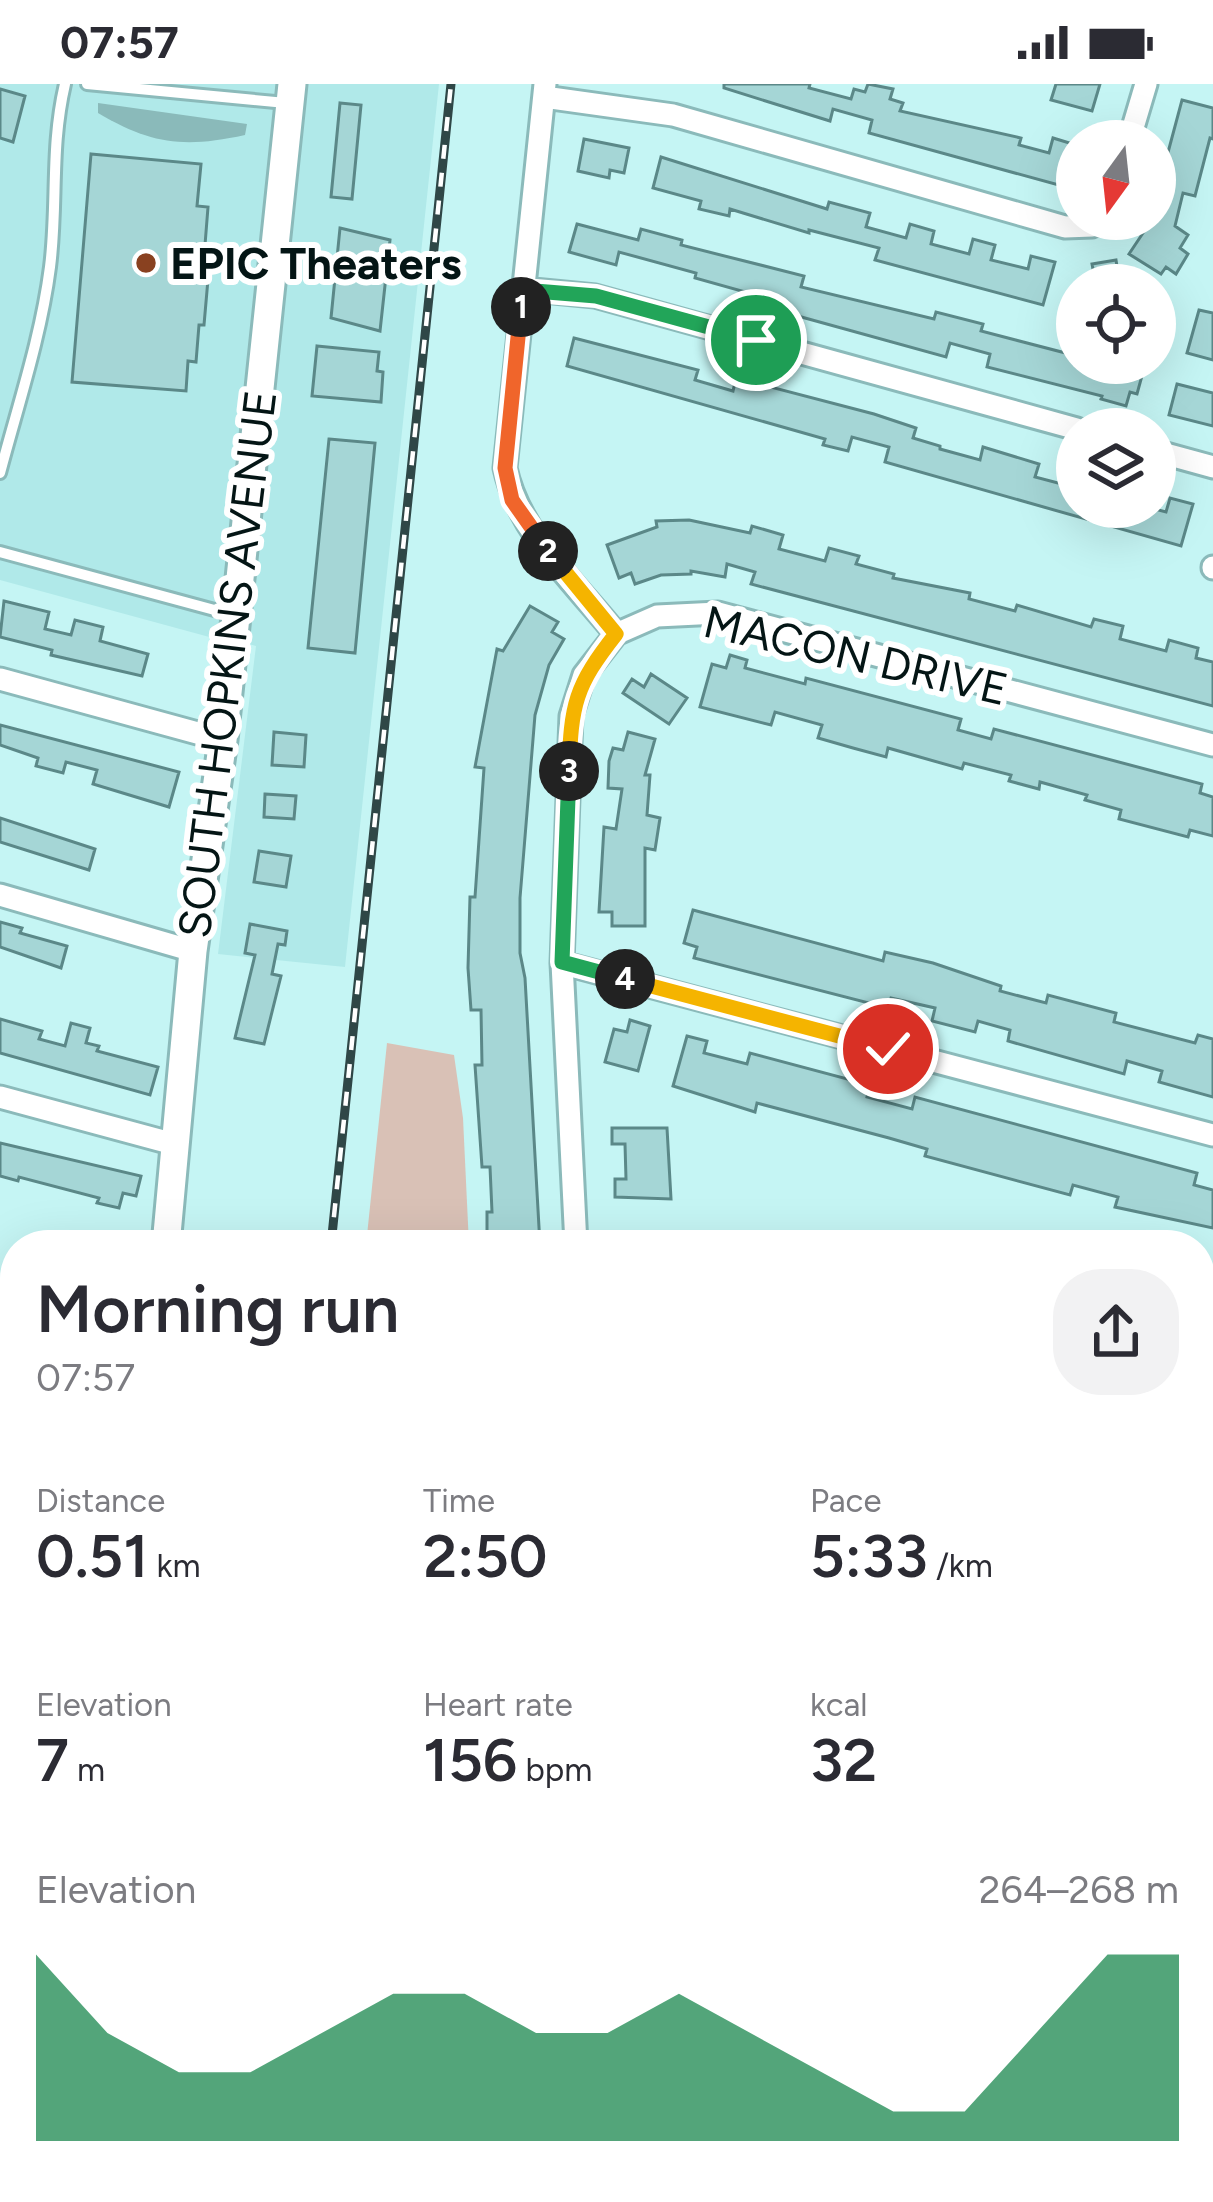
<!DOCTYPE html>
<html lang="en">
<head>
<meta charset="utf-8">
<style>
	body { margin:0; font-family:Figtree,sans-serif; background:#f2f2f3; color:#2b2b33; height:100vh; display:flex; flex-direction:column; font-size:45px; white-space:nowrap }
	* { box-sizing:border-box; margin:0 }
	p { font-size:39px; color:#7c7c81 }
	.icon { flex:none; width:66px; height:66px; fill:none; stroke:currentColor; stroke-width:2; stroke-linecap:round; stroke-linejoin:round }
	.map { position:relative; flex:1; overflow:hidden }
	.drawer { position:absolute; left:0px; top:1146px; width:1215px; height:972px; display:flex; flex-direction:column; background:#fff; border-radius:48px 48px 0 0; box-shadow:0 12px 48px #0002 }
	.drawer>* { flex:none }
	.needle { width:78px; rotate:195deg }
	.controls { position:absolute; left:1056px; top:36px; display:grid; gap:24px }
	.controls a { display:grid; place-items:center; width:120px; height:120px; border-radius:50%; background:#fff; box-shadow:0 12px 48px #0002; font-size:60px }
	.pin { position:absolute; display:grid; place-items:center; width:102px; height:102px; color:#fff; margin:-51px; border:6px solid #fff; border-radius:50%; box-shadow:0 3px 12px #0007 }
	.km { position:absolute; width:60px; height:60px; margin:-30px; border-radius:50%; background:#222; color:#fff; font-size:33px; line-height:60px; text-align:center }
	.round { display:grid; place-items:center; flex:none; width:126px; height:126px; border-radius:48px; background:#f2f2f3 }
	.head { display:flex; align-items:center; justify-content:space-between; height:204px; padding:0 36px }
	h1 { font-size:66px; font-weight:600; line-height:90px }
	.figures { display:grid; grid-template-columns:repeat(3,1fr); gap:18px; height:204px; padding:12px 36px }
	.figures div { display:grid; align-content:center }
	.figures b { font-size:60px; font-weight:600 }
	.figures small { font-size:33px; font-weight:400 }
	.figures p { font-size:33px }
	.chart { height:336px; padding:24px 36px }
	.chart p { display:flex; justify-content:space-between }
	.chart svg { width:100%; height:216px; margin-top:12px; fill:#0b8043; opacity:.7 }
	.status { display:flex; justify-content:space-between; align-items:center; height:84px; padding:0 60px; background:#fff; direction:ltr }
	.status svg { height:33px; fill:currentColor }
	.map>svg:first-child { display:block }
	.built { fill:#b0e9e9 }
	.green { fill:#d9c1b6 }
	.water { fill:#8ababa }
	.lines { fill:none; stroke-linecap:round; stroke-linejoin:round }
	.stream { stroke:#8ababa; stroke-width:4.5 }
	.building { fill:#a5d6d6; stroke:#5b8888; stroke-width:3 }
	.service-casing { stroke:#8bbaba; stroke-width:16 }
	.minor-casing { stroke:#8bbaba; stroke-width:27 }
	.tertiary-casing { stroke:#8bbaba; stroke-width:33 }
	.service { stroke:#fff; stroke-width:10 }
	.minor { stroke:#fff; stroke-width:21 }
	.tertiary { stroke:#fff; stroke-width:27 }
	.rail-casing { stroke:#2f4747; stroke-width:9 }
	.rail { stroke:#fff; stroke-width:4.5; stroke-dasharray:14; stroke-linecap:butt }
	.split-1-casing { stroke:#fff; stroke-width:24 }
	.split-2-casing { stroke:#fff; stroke-width:24 }
	.split-3-casing { stroke:#fff; stroke-width:24 }
	.split-4-casing { stroke:#fff; stroke-width:24 }
	.split-5-casing { stroke:#fff; stroke-width:24 }
	.split-1 { stroke:#22a559; stroke-width:15 }
	.split-2 { stroke:#f0652b; stroke-width:15 }
	.split-3 { stroke:#f5b400; stroke-width:15 }
	.split-4 { stroke:#22a559; stroke-width:15 }
	.split-5 { stroke:#f5b400; stroke-width:15 }
	.poi-dot { fill:#894120; stroke:#fff; stroke-width:4.5 }
	.labels { text-anchor:middle; dominant-baseline:central; stroke-width:12; stroke-linejoin:round; paint-order:stroke }
	.poi-label { font-size:45px; font-weight:bold; fill:#041515; stroke:#fff; text-anchor:start }
	.street-label { font-size:45px; fill:#041515; stroke:#fff }
</style>
</head>
<body>
<div class="status"><b>07:57</b><svg viewBox="0 0 49 12"><path d="M0 12V9h3v3zM5 12V6h3v6zM10 12V3h3v9zM15 12V0h3v12zM26 1h20v11H26zM47 4h2v5h-2z"/></svg></div>
<div class="map">
<svg width="1213" height="2118" viewBox="0 0 1213 2118">
	<rect width="100%" height="100%" fill="#c5f5f4"/>
	<path class="built" d="M0,0H282L224,557L0,496Z
		M300,0H439L345,883L218,870L256,562L242,558Z
		M0,1664L15,1675V2103H82L85,2118H0Z"/>
	<path class="green" d="M387,959L454,971L463,1034L469,1161H366Z"/>
	<path class="water" d="M98,19L247,40L245,51C185,64 152,61 98,29Z"/>
	<g class="lines">
		<path class="stream" d="M1200,1681L1213,1684"/>
	</g>
	<path class="building" d="M724,0H810L809,4L851,15L854,5L865,8L868,0L893,5L890,15L903,19L900,27L1021,54L1019,61L1049,69L1053,54L1076,61L1072,75L1077,76V106L869,49L872,36L833,25L830,37L724,4Z
		M1056,0H1100L1092,27L1051,16Z
		M0,5L25,12L13,58L0,54Z
		M1182,16L1213,24V55L1210,54L1195,112L1183,109L1175,142L1188,151L1180,164L1188,170L1176,190L1166,183L1161,190L1129,170L1163,119L1155,117Z
		M340,19L361,21L352,115L331,113Z
		M584,55L629,64L624,89L610,86L609,94L578,87Z
		M91,70L201,80L197,122L208,123L205,161H211L204,241H199L196,278L188,277L186,307L72,298Z
		M661,73L827,125L829,118L870,129L866,143L906,154L910,140L934,147L931,160L969,170L973,155L995,161L991,176L1028,185L1031,172L1055,178L1043,221L875,176L879,164L809,146V149L730,125L729,132L699,125L701,117L653,104Z
		M577,140L638,156L641,145L682,156L681,161L804,192L801,203L934,235L936,228L983,240L981,247L1077,272V279H1110L1143,288L1137,310L1130,308L1126,322L1101,315L1102,312L987,283L990,270L950,259L946,273L747,218L749,209L695,194L696,189L619,168L616,181L569,168Z
		M340,144L390,156L380,247L331,234Z
		M1116,176L1120,201H1096L1092,180Z
		M1199,226L1213,229V276L1187,269Z
		M574,254L698,286L695,296L733,307L736,294L874,330L916,344L913,354L940,362V365L980,376L983,363L1039,380L1035,393L1077,404V423H1147L1166,428L1170,414L1193,420L1181,462L885,378L889,363L852,353L848,367L823,361L825,355L567,282Z
		M317,262L379,268L377,287L383,288L381,318L312,312Z
		M1177,300L1213,309V342L1169,331Z
		M329,355L375,359L355,569L308,564Z
		M689,436L750,449L752,442L783,451L779,465L825,477L829,464L859,472L856,480L894,490L893,494L970,509L969,515L1015,527L1017,521L1091,543L1094,535L1123,542L1120,555L1166,567L1169,556L1198,564L1196,574L1213,578V622L751,500L755,488L727,480L725,493L691,487V490L661,491L635,500L631,489L619,494L607,461L657,443L656,437Z
		M4,517L49,528L45,545L71,551L75,536L103,543L100,557L148,570L142,592L51,571L52,566L0,553Z
		M530,522L558,538L552,548L564,555L549,581L535,631L520,814V869L525,894L540,1161L487,1160V1128H492L490,1083H482L475,981H482L481,926H471L468,884L470,813H475L484,684L475,683L497,565L503,567Z
		M730,571L747,576L745,584L805,600L806,594L961,635L958,646L991,655L994,645L1202,700L1200,709L1213,713V752L1190,746L1188,753L1119,735L1121,726L1085,716L1087,711L1040,698L1039,705L1009,697L1011,691L964,679L962,685L888,664L886,673L853,664L818,654L822,641L775,628L771,641L700,623L712,580L726,584Z
		M651,590L687,614L669,640L623,609L632,595L644,603Z
		M0,641L179,688L169,723L93,700L97,686L66,678L63,689L36,682L38,674L0,661Z
		M274,648L306,651L304,683L272,681Z
		M628,648L655,655L645,691H650L647,731L660,734L655,766L645,764V842H612V828H599L604,743L616,745L622,705L608,704L609,677L613,664L623,666Z
		M265,710L296,712L294,735L264,733Z
		M0,734L95,765L89,786L0,758Z
		M259,767L291,772L286,803L254,798Z
		M693,826L883,877L885,868L933,879L1001,902L1000,907L1046,919L1048,911L1116,929L1114,938L1195,959L1198,951L1213,955V1013L1159,998L1162,987L1127,977L1124,990L1008,957L1010,946L978,937L975,948L932,937L935,924L891,914L888,924L694,874L697,863L684,859Z
		M0,838L22,844L20,849L67,862L61,884L0,863Z
		M250,840L287,847L285,861L278,860L272,890L281,892L264,960L235,954L255,871L245,869Z
		M0,935L42,947L39,955L65,962L71,939L90,944L86,959L99,962L97,967L158,983L150,1011L0,969Z
		M630,936L650,942L638,987L605,978L614,945L627,948Z
		M687,952L707,957L704,969L747,980L750,969L870,1001L867,1013L912,1025L915,1013L1197,1089L1194,1101L1213,1106V1144L1115,1123L1118,1113L1073,1101L1070,1111L925,1072L927,1065L889,1054L757,1019L755,1028L673,1002Z
		M612,1044H667L671,1115L615,1113V1095H626L625,1060H612Z
		M0,1059L141,1092L136,1112L123,1109L119,1124L97,1119L99,1114L19,1093L18,1097L0,1092Z
		M1200,1398L1213,1406V1456L1200,1449Z
		M15,1498V1627L0,1620V1523Z
		M1213,1548V1610L1200,1602V1568Z
		M0,1700L15,1705V1779L0,1775Z
		M1200,1791L1213,1795V1829L1204,1861H1200Z
		M0,1851L15,1856V1890L0,1885Z
		M0,1941L15,1945V2023L0,2019Z
		M463,2103H509L508,2118H461Z
		M1063,2103H1116L1112,2118L1062,2107Z"/>
	<g class="lines">
		<g class="service-casing">
			<path id="service" d="M87,0L286,19
				M0,389C18,321 41,253 50,183C58,120 50,64 65,0
				M0,468L233,531"/>
		</g>
		<g class="minor-casing">
			<path id="minor" d="M545,0L505,384C519,449 575,499 616,550
				M544,13L673,31L1065,143L1092,142L1099,135
				M1129,57L1146,0
				M523,205L595,212L1077,345
				M1155,367L1213,383
				M1213,484V483
				M0,595L223,656
				M0,811L193,867
				M562,879L1213,1051
				M0,1013L174,1060
				M576,1161L562,879L571,632L584,591L616,550L657,532L718,529L1213,661
				M0,1234L15,1238
				M1200,1504L1213,1513
				M1200,1876L1213,1880
				M1200,1982L1213,1932
				M422,2118L424,2103
				M1165,2118L1169,2103"/>
		</g>
		<g class="tertiary-casing">
			<path id="tertiary" d="M166,1161L193,867L223,656L292,0
				M169,2118L170,2103"/>
		</g>
		<use href="#service" class="service"/>
		<use href="#minor" class="minor"/>
		<use href="#tertiary" class="tertiary"/>
		<g class="rail-casing">
			<path id="rail" d="M331,1161L451,0
				M233,2118L234,2103"/>
		</g>
		<use href="#rail" class="rail"/>
	</g>
	<g class="lines">
		<g class="split-1-casing">
			<path id="split-1" d="M521,223L523,206L596,212L756,256"/>
		</g>
		<g class="split-2-casing">
			<path id="split-2" d="M521,223L505,384L512,416L548,467"/>
		</g>
		<g class="split-3-casing">
			<path id="split-3" d="M548,467L616,550C575,602 571,620 569,687"/>
		</g>
		<g class="split-4-casing">
			<path id="split-4" d="M569,687L562,878L625,895"/>
		</g>
		<g class="split-5-casing">
			<path id="split-5" d="M625,895L888,965"/>
		</g>
		<use href="#split-1" class="split-1"/>
		<use href="#split-2" class="split-2"/>
		<use href="#split-3" class="split-3"/>
		<use href="#split-4" class="split-4"/>
		<use href="#split-5" class="split-5"/>
	</g>
	<circle class="poi-dot" cx="146" cy="179" r="12"/>
	<g class="labels">
		<g class="poi-label">
			<text x="170" y="179">EPIC Theaters</text>
		</g>
		<g class="street-label">
			<text transform="translate(856 571) rotate(13)">MACON DRIVE</text>
			<text transform="translate(227 580) rotate(-83)">SOUTH HOPKINS AVENUE</text>
		</g>
	</g>
</svg>
<div class="controls">
<a><svg class="needle" viewBox="-14 -14 28 28"><path d="M0-13l5 13h-10z" fill="#e53935"/><path d="M0 13l5-13h-10z" fill="#7c7c81"/></svg></a>
<a><svg class="icon" aria-label="locate" viewBox="0 0 24 24"><circle cx="12" cy="12" r="6"/><path d="M12 2v4M12 18v4M2 12h4M18 12h4"/></svg></a>
<a><svg class="icon" aria-label="layers" viewBox="0 0 24 24"><path d="M12 4l9 5-9 5-9-5zM3 14l9 5 9-5"/></svg></a>
</div>
<div class="pin" style="left:756px;top:256px;background:#1e9e55"><svg class="icon" aria-label="arrive" viewBox="0 0 24 24"><path d="M6 21V4h12l-3 4 3 4H6"/></svg></div>
<div class="pin" style="left:888px;top:965px;background:#d93025"><svg class="icon" aria-label="check" viewBox="0 0 24 24"><path d="M5 12l5 5 9-10"/></svg></div>
<b class="km" style="left:521px;top:223px">1</b>
<b class="km" style="left:548px;top:467px">2</b>
<b class="km" style="left:569px;top:687px">3</b>
<b class="km" style="left:625px;top:895px">4</b>
<section class="drawer">
<div class="head"><div><h1>Morning run</h1><p>07:57</p></div><a class="round"><svg class="icon" aria-label="share" viewBox="0 0 24 24"><path d="M12 15V3M7 8l5-5 5 5M5 13v7h14v-7"/></svg></a></div>
<div class="figures">
<div><p>Distance</p><b>0.51<small> km</small></b></div>
<div><p>Time</p><b>2:50</b></div>
<div><p>Pace</p><b>5:33<small> /km</small></b></div>
</div>
<div class="figures">
<div><p>Elevation</p><b>7<small> m</small></b></div>
<div><p>Heart rate</p><b>156<small> bpm</small></b></div>
<div><p>kcal</p><b>32</b></div>
</div>
<div class="chart"><p><span>Elevation</span>264–268 m</p>
<svg viewBox="0 0 160 44" preserveAspectRatio="none"><path d="M0 44V6L10 22L20 30L30 30L40 22L50 14L60 14L70 22L80 22L90 14L100 22L110 30L120 38L130 38L140 22L150 6L160 6V44z"/></svg>
</div>
</section>
</div>
</body>
</html>
